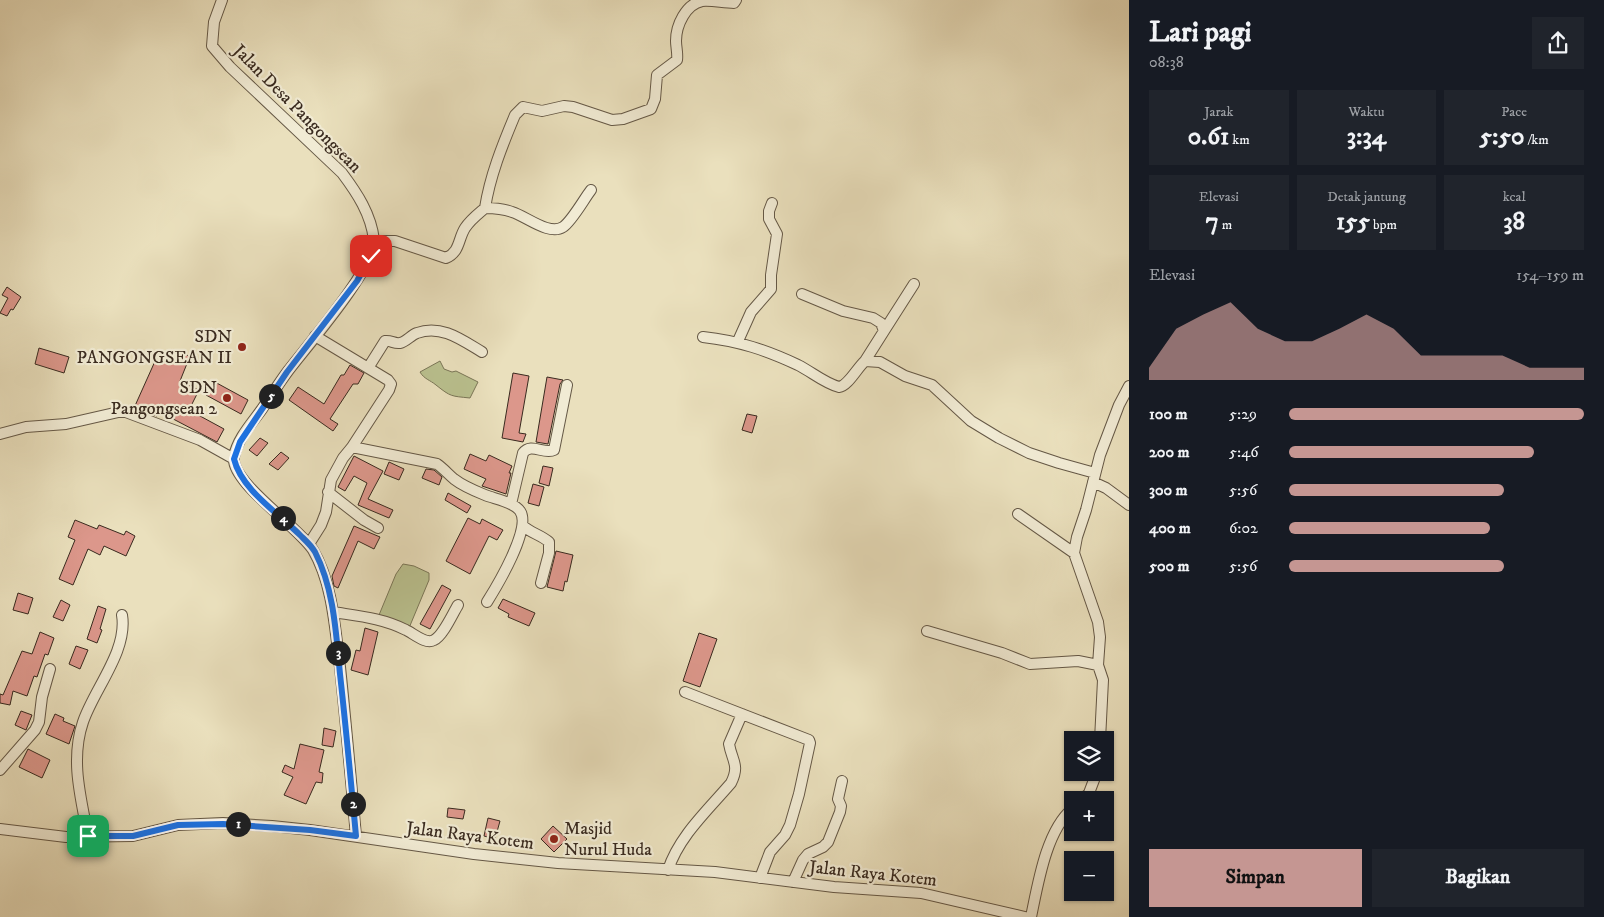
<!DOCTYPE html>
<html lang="id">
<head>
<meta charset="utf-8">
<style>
	body { margin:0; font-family:"IM FELL DW Pica",serif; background:#20242c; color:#f1f3f6; height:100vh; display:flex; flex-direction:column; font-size:19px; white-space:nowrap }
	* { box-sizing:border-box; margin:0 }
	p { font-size:16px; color:#9ea1a6 }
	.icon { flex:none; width:28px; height:28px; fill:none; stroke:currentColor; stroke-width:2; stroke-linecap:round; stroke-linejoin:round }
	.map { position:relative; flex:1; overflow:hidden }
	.details { display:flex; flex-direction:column; background:#171b24; width:475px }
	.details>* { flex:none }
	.tools { position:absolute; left:1064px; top:731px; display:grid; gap:10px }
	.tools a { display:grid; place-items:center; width:50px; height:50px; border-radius:0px; background:#171b24; box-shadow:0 1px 4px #0004; font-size:25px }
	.pin { position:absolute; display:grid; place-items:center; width:42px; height:42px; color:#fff; margin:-21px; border-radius:10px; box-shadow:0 2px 8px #0006 }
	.km { position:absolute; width:25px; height:25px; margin:-12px; border-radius:50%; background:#222; color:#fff; font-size:14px; line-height:25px; text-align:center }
	.round { display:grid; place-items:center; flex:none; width:52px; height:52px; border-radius:0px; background:#20242c }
	.overview { display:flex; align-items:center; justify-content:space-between; height:85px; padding:0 20px }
	h1 { font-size:28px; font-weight:700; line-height:38px }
	.figures { display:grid; grid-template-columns:repeat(3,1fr); gap:8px; height:85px; padding:5px 20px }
	.figures div { display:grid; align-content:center; border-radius:0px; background:#20242c; text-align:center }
	.figures b { font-size:25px; font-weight:700 }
	.figures small { font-size:14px; font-weight:400 }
	.figures p { font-size:14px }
	.chart { height:140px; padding:10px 20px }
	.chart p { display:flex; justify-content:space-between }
	.chart svg { width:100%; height:90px; margin-top:5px; fill:#c59692; opacity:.7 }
	.cta { display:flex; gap:10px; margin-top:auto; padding:10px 20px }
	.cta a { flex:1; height:58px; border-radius:0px; background:#c59692; color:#111; font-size:20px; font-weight:700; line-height:58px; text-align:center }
	.cta a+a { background:#20242c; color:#f1f3f6 }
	ul { padding:0 20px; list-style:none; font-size:16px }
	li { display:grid; grid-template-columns:80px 60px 1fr; align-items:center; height:38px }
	li i { height:12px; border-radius:6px; background:#c59692 }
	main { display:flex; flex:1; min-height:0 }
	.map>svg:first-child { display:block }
	.green { fill:#bac18f; stroke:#7a7657 }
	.building { fill:#dc978b; stroke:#392a1f }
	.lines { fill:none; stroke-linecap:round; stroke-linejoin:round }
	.minor-casing { stroke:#655846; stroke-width:12 }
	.minor { stroke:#f1ebd4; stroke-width:10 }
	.route-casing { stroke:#fff; stroke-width:10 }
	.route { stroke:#1a73e8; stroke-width:6 }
	.poi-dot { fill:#8f2418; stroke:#f1ebd4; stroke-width:2 }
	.labels { text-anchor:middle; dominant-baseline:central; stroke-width:4.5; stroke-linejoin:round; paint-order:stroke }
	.street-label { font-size:18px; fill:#392a1f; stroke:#f1ebd4 }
	.poi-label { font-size:18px; fill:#392a1f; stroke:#f1ebd4; text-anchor:end }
</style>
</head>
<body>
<main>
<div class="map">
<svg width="1129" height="917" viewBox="0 0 1129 917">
	<rect width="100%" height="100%" fill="#eae0bd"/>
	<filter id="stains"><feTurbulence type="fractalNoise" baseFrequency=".004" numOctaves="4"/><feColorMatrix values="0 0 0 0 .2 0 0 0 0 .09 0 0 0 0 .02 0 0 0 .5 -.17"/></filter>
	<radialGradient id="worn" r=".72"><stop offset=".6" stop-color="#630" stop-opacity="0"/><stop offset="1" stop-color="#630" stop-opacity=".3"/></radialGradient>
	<path class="green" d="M440,361L444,369L452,372L456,371L478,382L470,398C451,396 451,397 436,385C430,380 424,379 420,372Z
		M403,564L414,566L429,573V580L409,628L379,615L396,574Z"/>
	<path class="building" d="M7,287L21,297L13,310L11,309L7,316L0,313L8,298L2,295Z
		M39,348L69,357L64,373L35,364Z
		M178,353L190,356L180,381L199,390L189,410L224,429L217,442L158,411L157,416L134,408L156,359L173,363Z
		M350,365L364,373L358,384H353L330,419L338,424L333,431L289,400L298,387L324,404L341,375H344Z
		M513,373L529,376L519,433L526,434L523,442L502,438Z
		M547,377L563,380L560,384L548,444L536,442Z
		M213,381L248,400L241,414L206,395Z
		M747,414L757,416L752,433L742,430Z
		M260,438L268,443L257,456L249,450Z
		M281,452L289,458L278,470L269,464Z
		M470,454L486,461L489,455L512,466L509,473H511L506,494L482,486L486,479L464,469Z
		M354,456L383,471L368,499L393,510L389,518L358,505L367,483L354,476L345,491L338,487Z
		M389,462L404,469L399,480L384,474Z
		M543,466L553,468L549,486L539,483Z
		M426,469L434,470L442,477L439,485L422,478Z
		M533,484L544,487L539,506L528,503Z
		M448,493L471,506L467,513L445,500Z
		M468,518L480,524L482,519L503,530L497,540L489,536L470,574L446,561Z
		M75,520L97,529L99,525L124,535L126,531L135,536L126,556L104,546L100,555L88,549L73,585L59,579L75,540L68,537Z
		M354,526L380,537L374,549L358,541L338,588L334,586L332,576Z
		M556,551L573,555L567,582L565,581L563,591L547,587Z
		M442,585L451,590L430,629L420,624Z
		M18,593L33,598L28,614L13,610Z
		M503,599L535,613L529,626L508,617L509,614L498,608Z
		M61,600L70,605L63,621L53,617Z
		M98,606L106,609L100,629L102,630L97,643L87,639Z
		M365,628L378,632L368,675L351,670L356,650L360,651Z
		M40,632L54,638L48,655L45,654L37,677L34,676L27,696L13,691L10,705L0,703V694L3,695L22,651L32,654Z
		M699,633L717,639L700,687L683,681Z
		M76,646L88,650L80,669L69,664Z
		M21,711L32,715L26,730L15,725Z
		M55,714L64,718L63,721L75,726L69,744L46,734Z
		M324,728L336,731L333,747L322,745Z
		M300,744L324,750L319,772L323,773L322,783L316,782L306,804L284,795L293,777L282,772L285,765L294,769Z
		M28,749L50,760L42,778L19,767Z
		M448,808L465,810L463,819L447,817Z
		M488,818L500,821L495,839L484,836Z
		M553,826L567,839L554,852L541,839Z"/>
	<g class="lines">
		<g class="minor-casing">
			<path id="minor" d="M222,0L214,22L212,46L230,67L342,173C357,193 371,214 374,240C376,267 307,346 288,371C279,383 271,396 262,409C252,423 237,439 234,457C230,482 299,527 313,550C333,584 335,630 340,667C346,724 351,780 356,836
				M485,208C490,176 502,146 515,115L523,107L542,111L564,106L573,107L612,120L623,119L651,109L655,99L657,75L677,60C678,54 676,47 676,41C676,25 686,4 702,1C713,0 723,3 734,3L736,0
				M374,241H395L446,258C460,252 458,239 465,228C470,220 478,214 485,208C494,208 504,209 512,212C526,216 549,236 563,227C572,221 584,199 591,190
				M802,294L843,311L873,318L881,323L884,331L865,361
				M884,331L914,284
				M315,336L388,380L391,384L389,390L352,447
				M703,337C739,341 766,350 798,365C812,372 824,383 839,387C848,386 857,368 865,361L880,362L905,376L932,385L971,421L999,438L1029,453L1059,463L1095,473
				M738,341L751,312L771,289V275L777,234L769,219V211L772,203
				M368,368L385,341C391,340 394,344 400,343C406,342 411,335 417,333C441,324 462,340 482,352
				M0,434L26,427L66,424L123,411L200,440L234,459
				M1093,482L1106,488L1129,505
				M328,492L364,520L378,528
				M511,504L523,453C531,442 544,455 554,450L567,385
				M1018,514L1074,553
				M523,526C531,533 541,535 549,542V553L541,583
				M309,544L321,525L326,512L331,480L343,458L352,447L437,464C444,469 448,474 454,479C463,486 475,491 485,495C495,499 514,502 520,511C532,528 497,586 487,602
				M333,612C358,616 383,618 406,630C413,633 426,645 434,640C443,636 453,613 458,605
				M927,631L1002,653L1030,664L1078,661L1098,665
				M685,692L809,740L810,743L799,794L790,825L785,835L770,852L760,878
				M1100,740L1103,680L1098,665L1100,637L1098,622L1074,553L1077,537L1086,510L1100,455L1119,405L1129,386
				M0,770L35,730L39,722L42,697L50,669
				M1082,800L1089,793L1097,772
				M0,829L66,837L133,836L178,825L223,823L272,826L310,830L474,854L558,863L715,872L834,887L921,893L1025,917
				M88,836C81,798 70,760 83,722C94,689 128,651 122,615
				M668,870C679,836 708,810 731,783C740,765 732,761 729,744L742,714
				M793,882L803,860L808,854L823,847L828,842L840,812L841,806L838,799L842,781
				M1031,917C1038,884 1046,831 1072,809"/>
		</g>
		<use href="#minor" class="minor"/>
	</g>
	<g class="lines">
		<g class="route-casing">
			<path id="route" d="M88,836H133L178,825L223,824L310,830L356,836C351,782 346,728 340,674C336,633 334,589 315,552C311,545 305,540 300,535C278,513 241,489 234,459L240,442L287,372L357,281L371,256"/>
		</g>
		<use href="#route" class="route"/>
	</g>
	<g class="poi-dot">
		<circle cx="242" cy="347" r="5"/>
		<circle cx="227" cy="398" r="5"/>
		<circle cx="554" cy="839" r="5"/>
	</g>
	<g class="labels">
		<g class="street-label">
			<text transform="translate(297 109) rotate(45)">Jalan Desa Pangongsean</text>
			<text transform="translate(470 836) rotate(7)">Jalan Raya Kotem</text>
			<text transform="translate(873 874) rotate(6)">Jalan Raya Kotem</text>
		</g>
		<g class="poi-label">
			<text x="232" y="337">SDN<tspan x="232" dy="21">PANGONGSEAN II</tspan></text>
			<text x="217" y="388">SDN<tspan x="217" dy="21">Pangongsean 2</tspan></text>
			<text x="564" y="829" text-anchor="start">Masjid<tspan x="564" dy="21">Nurul Huda</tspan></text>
		</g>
	</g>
	<rect width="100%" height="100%" filter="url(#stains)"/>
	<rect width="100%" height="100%" fill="url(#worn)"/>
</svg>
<div class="tools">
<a><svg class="icon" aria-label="layers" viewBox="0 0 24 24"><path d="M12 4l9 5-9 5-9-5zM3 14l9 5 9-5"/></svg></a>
<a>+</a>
<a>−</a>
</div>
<div class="pin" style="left:88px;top:836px;background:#1e9e55"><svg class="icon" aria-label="arrive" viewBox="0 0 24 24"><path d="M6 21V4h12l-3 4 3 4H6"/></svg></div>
<div class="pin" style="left:371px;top:256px;background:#d93025"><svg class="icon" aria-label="check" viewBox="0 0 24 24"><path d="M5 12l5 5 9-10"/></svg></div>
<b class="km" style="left:238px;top:824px">1</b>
<b class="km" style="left:353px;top:804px">2</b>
<b class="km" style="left:338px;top:653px">3</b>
<b class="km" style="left:283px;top:518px">4</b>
<b class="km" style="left:271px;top:396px">5</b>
</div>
<section class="details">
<div class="overview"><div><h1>Lari pagi</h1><p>08:38</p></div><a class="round"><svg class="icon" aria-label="share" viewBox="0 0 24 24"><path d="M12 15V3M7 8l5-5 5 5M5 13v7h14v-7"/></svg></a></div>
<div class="figures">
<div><p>Jarak</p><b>0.61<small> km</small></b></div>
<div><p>Waktu</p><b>3:34</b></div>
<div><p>Pace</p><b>5:50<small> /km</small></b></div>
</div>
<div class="figures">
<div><p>Elevasi</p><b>7<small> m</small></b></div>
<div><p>Detak jantung</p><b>155<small> bpm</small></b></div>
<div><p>kcal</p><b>38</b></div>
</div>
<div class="chart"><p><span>Elevasi</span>154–159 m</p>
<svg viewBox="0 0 160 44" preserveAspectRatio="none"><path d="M0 44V38L10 19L20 12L30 6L40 19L50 25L60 25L70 19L80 12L90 19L100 32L110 32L120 32L130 32L140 38L150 38L160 38V44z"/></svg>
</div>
<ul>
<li><b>100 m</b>5:29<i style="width:100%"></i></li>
<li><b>200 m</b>5:46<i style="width:83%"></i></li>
<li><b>300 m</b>5:56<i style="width:73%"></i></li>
<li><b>400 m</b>6:02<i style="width:68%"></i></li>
<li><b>500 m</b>5:56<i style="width:73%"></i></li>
</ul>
<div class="cta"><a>Simpan</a><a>Bagikan</a></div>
</section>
</main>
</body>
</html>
